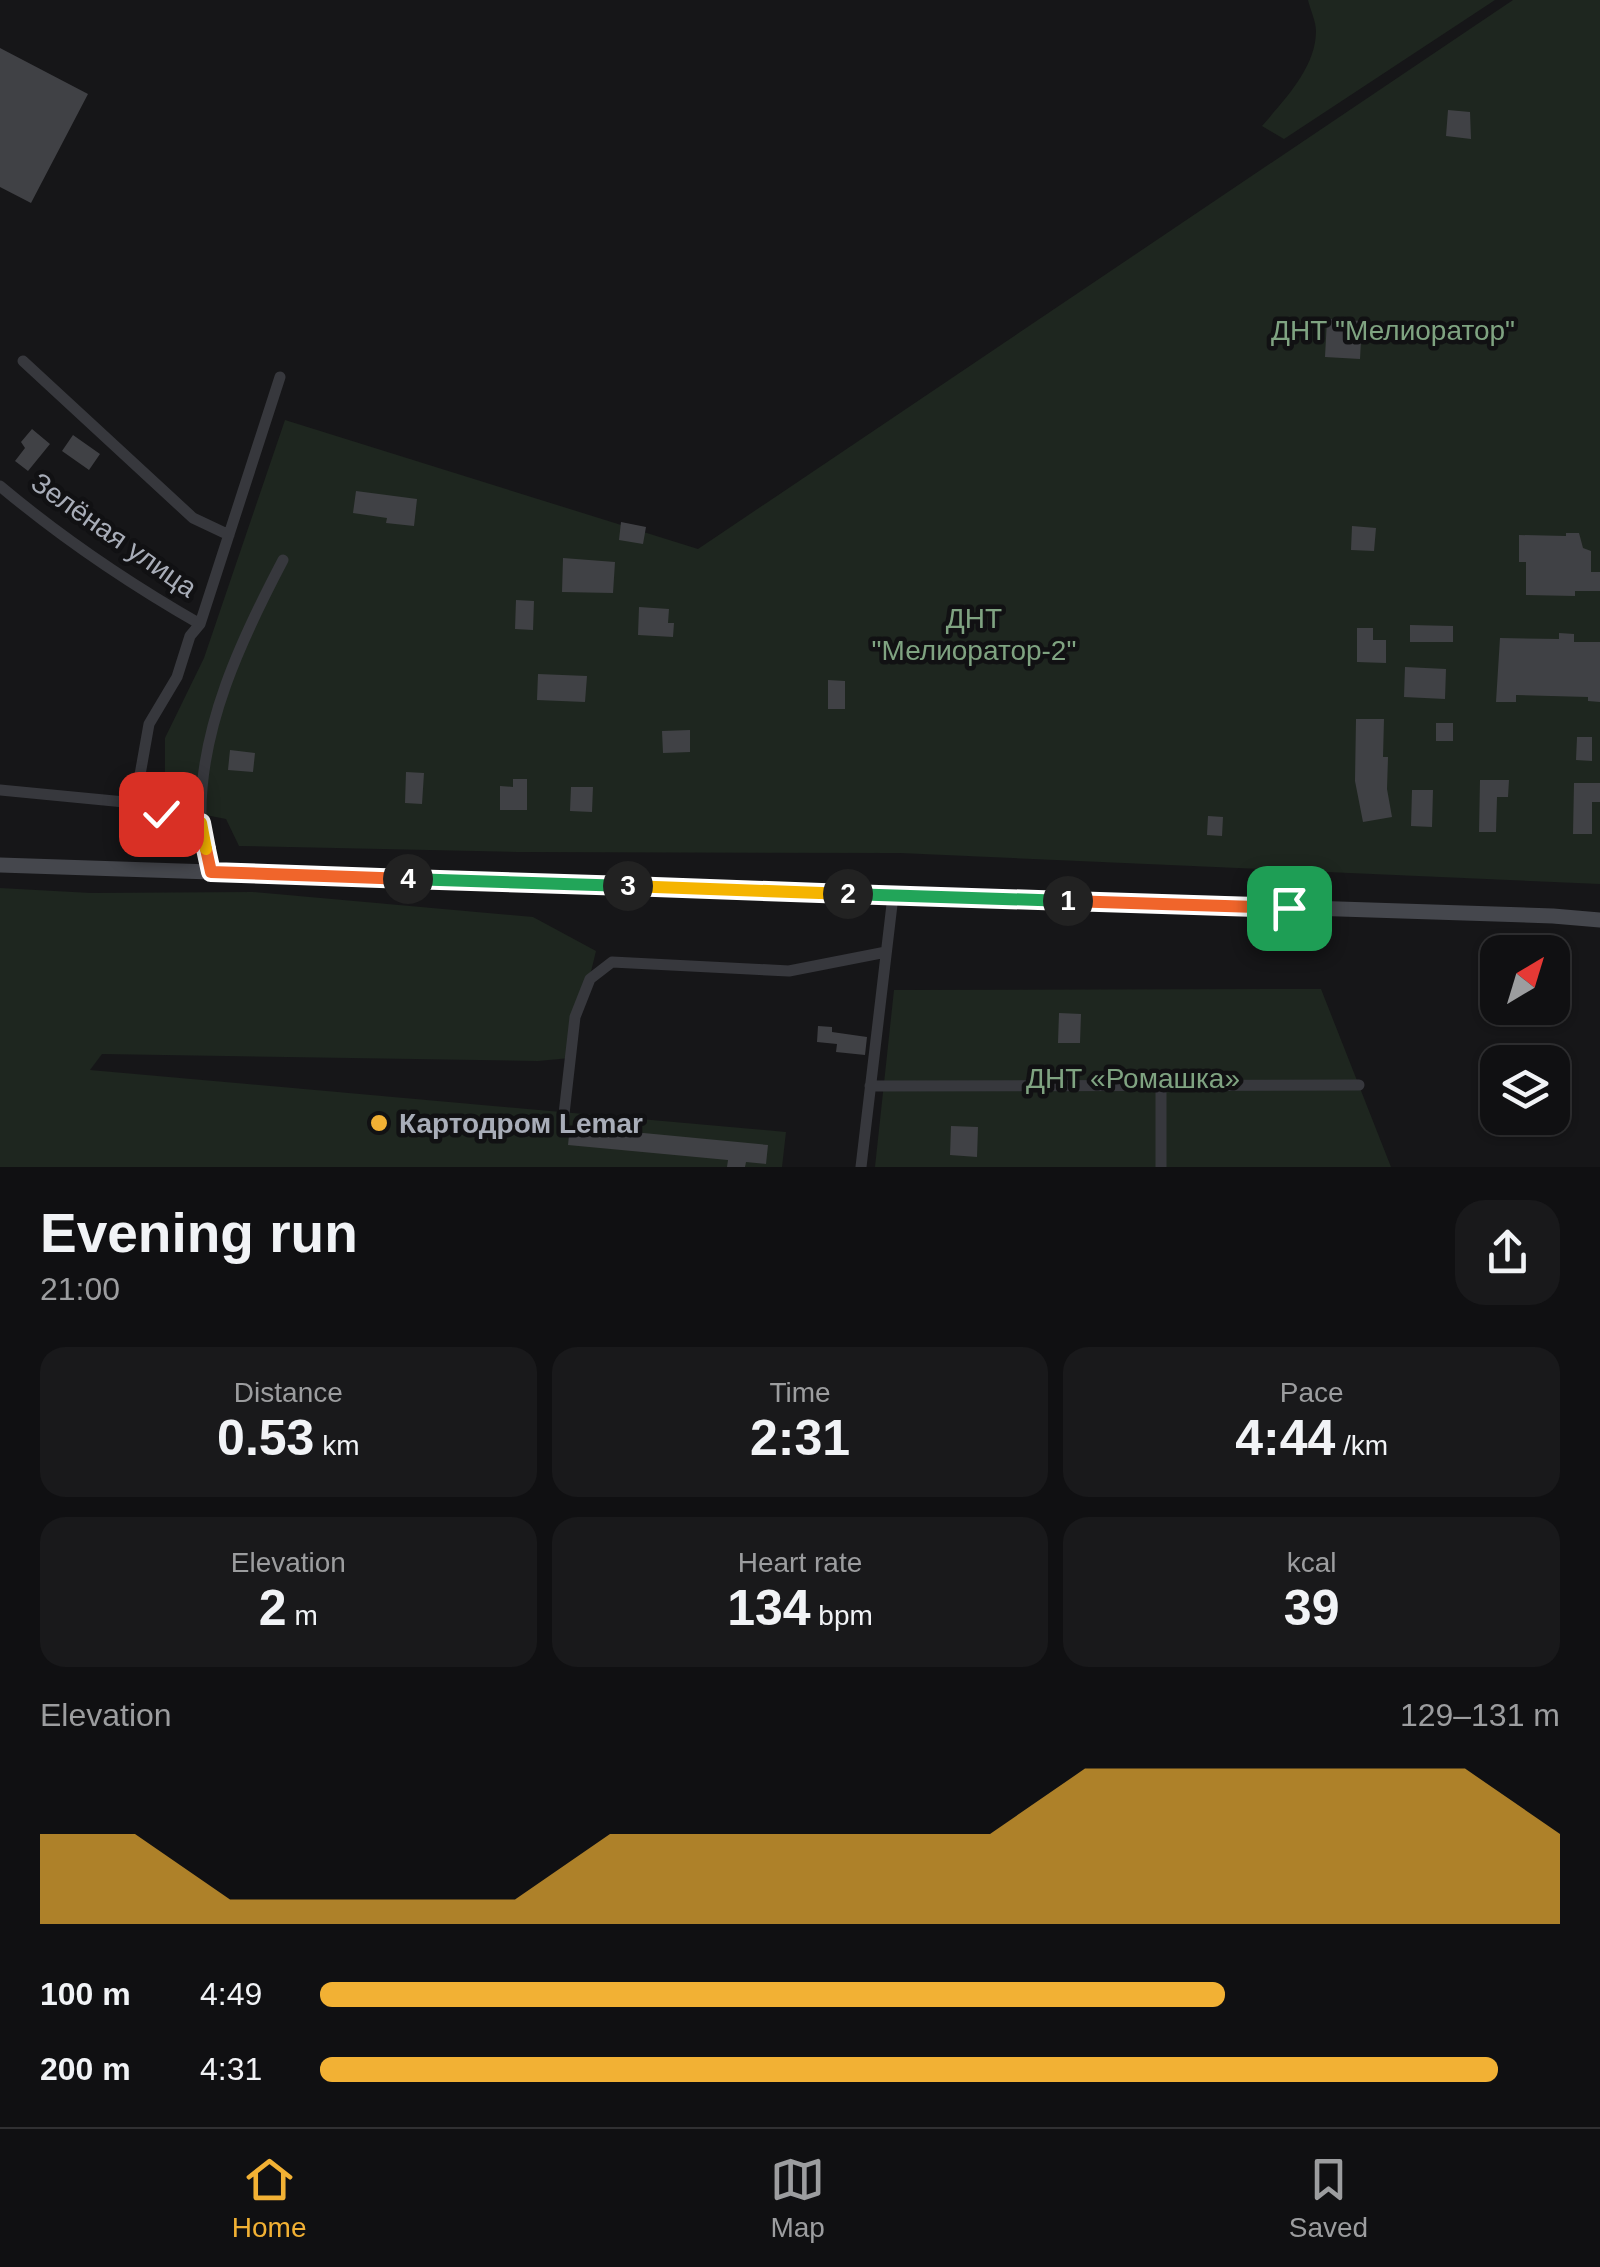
<!DOCTYPE html>
<html lang="en">
<head>
<meta charset="utf-8">
<style>
	body { margin:0; font-family:Arial,sans-serif; background:#19191b; color:#f1f3f6; height:100vh; display:flex; flex-direction:column; font-size:38px; white-space:nowrap }
	* { box-sizing:border-box; margin:0 }
	p { font-size:32px; color:#9c9d9f }
	.icon { flex:none; width:55px; height:55px; fill:none; stroke:currentColor; stroke-width:2; stroke-linecap:round; stroke-linejoin:round }
	.map { position:relative; height:1167px; overflow:hidden }
	.side { display:flex; flex-direction:column; background:#101012; flex:1 }
	.side>* { flex:none }
	.needle { width:65px; rotate:38deg }
	.fabs { position:absolute; left:1480px; top:935px; display:grid; gap:20px }
	.fabs a { display:grid; place-items:center; width:90px; height:90px; border-radius:20px; background:#101012; box-shadow:0 2px 8px #0004,0 0 0 2px #303032; font-size:50px }
	.pin { position:absolute; display:grid; place-items:center; width:85px; height:85px; color:#fff; margin:-42px; border-radius:20px; box-shadow:0 5px 15px #0006 }
	.km { position:absolute; width:50px; height:50px; margin:-25px; border-radius:50%; background:#222; color:#fff; font-size:28px; line-height:50px; text-align:center }
	.round { display:grid; place-items:center; flex:none; width:105px; height:105px; border-radius:30px; background:#19191b }
	.headline { display:flex; align-items:center; justify-content:space-between; height:170px; padding:0 40px }
	h1 { font-size:55px; font-weight:800; line-height:75px }
	.metrics { display:grid; grid-template-columns:repeat(3,1fr); gap:15px; height:170px; padding:10px 40px }
	.metrics div { display:grid; align-content:center; border-radius:25px; background:#19191b; text-align:center }
	.metrics b { font-size:50px; font-weight:800 }
	.metrics small { font-size:28px; font-weight:400 }
	.metrics p { font-size:28px }
	.chart { height:280px; padding:20px 40px }
	.chart p { display:flex; justify-content:space-between }
	.chart svg { width:100%; height:180px; margin-top:10px; fill:#f2b134; opacity:.7 }
	ul { padding:0 40px; list-style:none; font-size:32px }
	li { display:grid; grid-template-columns:160px 120px 1fr; align-items:center; height:75px }
	li i { height:25px; border-radius:12px; background:#f2b134 }
	.tab-bar { display:flex; justify-content:space-around; align-items:center; height:140px; border-top:2px solid #303032; background:#101012; font-size:28px; color:#9c9d9f }
	.tab-bar a { display:grid; justify-items:center; gap:5px }
	.tab-bar .current { color:#f2b134 }
	.map>svg:first-child { display:block }
	.green { fill:#1e261f }
	.building { fill:#404145 }
	.lines { fill:none; stroke-linecap:round; stroke-linejoin:round }
	.street { stroke:#37383d; stroke-width:11 }
	.secondary { stroke:#45474d; stroke-width:15 }
	.split-1-casing { stroke:#fff; stroke-width:20 }
	.split-2-casing { stroke:#fff; stroke-width:20 }
	.split-3-casing { stroke:#fff; stroke-width:20 }
	.split-4-casing { stroke:#fff; stroke-width:20 }
	.split-5-casing { stroke:#fff; stroke-width:20 }
	.split-6-casing { stroke:#fff; stroke-width:20 }
	.split-1 { stroke:#f0652b; stroke-width:12 }
	.split-2 { stroke:#22a559; stroke-width:12 }
	.split-3 { stroke:#f5b400; stroke-width:12 }
	.split-4 { stroke:#22a559; stroke-width:12 }
	.split-5 { stroke:#f0652b; stroke-width:12 }
	.split-6 { stroke:#f5b400; stroke-width:12 }
	.poi-dot { fill:#f2b134; stroke:#111113; stroke-width:4 }
	.labels { text-anchor:middle; dominant-baseline:central; stroke-width:9; stroke-linejoin:round; paint-order:stroke }
	.park-label { font-size:28px; fill:#7fa381; stroke:#111113 }
	.street-label { font-size:28px; fill:#a8adb8; stroke:#111113 }
	.poi-label { font-size:28px; font-weight:bold; fill:#a8adb8; stroke:#111113; text-anchor:start }
</style>
</head>
<body>
<div class="map">
<svg width="1600" height="1167" viewBox="0 0 1600 1167">
	<rect width="100%" height="100%" fill="#161618"/>
	<path class="green" d="M1308,0H1495L1284,139L1262,126C1284,100 1316,68 1316,31C1316,21 1310,9 1308,0Z
		M1513,0H1600V884L900,853L517,852L239,846L226,819L165,807V738L204,658L285,420L698,549Z
		M0,888L91,893L253,892L533,917L596,951L570,1058L538,1061L102,1054L90,1070L786,1132L782,1167H0Z
		M1321,989L1391,1167H875L894,990Z"/>
	<path class="building" d="M0,48L88,94L31,203L0,187Z
		M1448,110L1470,112L1471,139L1446,136Z
		M1327,319L1362,321L1360,359L1325,357Z
		M32,429L50,444L28,471L15,461L25,448L21,442Z
		M73,435L100,454L89,470L62,451Z
		M356,491L417,499L414,526L386,523L387,518L353,513Z
		M621,522L646,527L643,544L619,540Z
		M1352,526L1376,528L1374,551L1351,550Z
		M1566,533H1579L1583,548L1591,551V572H1600V591H1575V596L1526,595V562H1519V535L1566,536Z
		M563,558L615,562L613,593L562,592Z
		M516,600L534,601L533,630L515,629Z
		M639,607L669,609L668,623H674L673,637L638,635Z
		M1410,625L1453,626V642H1410Z
		M1357,628H1373V640H1386V663L1357,662Z
		M1559,633L1574,634V642H1600V702L1588,701V697L1516,695V702H1496L1500,638L1559,639Z
		M1405,667L1446,669L1445,699L1404,697Z
		M538,674L587,676L585,702L537,700Z
		M828,680L845,681V709H828Z
		M1356,719H1384L1383,757H1388L1387,789L1392,817L1363,822L1355,781Z
		M1436,723H1453V741H1436Z
		M690,730V752L663,753L662,731Z
		M1577,737H1592V761L1576,760Z
		M230,750L255,753L253,772L228,770Z
		M406,772L424,773L422,804L405,803Z
		M513,779H527V810H500V786L513,787Z
		M1480,780H1509L1508,797H1497L1496,832H1479Z
		M1574,783H1600V802H1592V834H1573Z
		M571,787H593L592,812L570,811Z
		M1412,790H1433L1432,827L1411,826Z
		M1208,816L1223,817L1222,836L1207,835Z
		M1059,1013L1081,1014L1080,1043H1058Z
		M818,1026L832,1027V1032L867,1037L865,1055L836,1052L837,1044L817,1042Z
		M570,1126L768,1145L766,1164L746,1162L745,1167H727L728,1160L568,1145Z
		M951,1126L978,1127L977,1157L950,1155Z"/>
	<g class="lines">
		<path class="street" d="M23,361L193,518L229,535
			M0,486C62,538 130,584 200,624
			M0,790L135,803L161,814L201,823
			M135,803L149,724L177,677L190,636L200,624L280,377
			M211,872C207,855 201,836 201,819C199,728 242,638 283,560
			M870,1086L1359,1085
			M564,1114L575,1017L590,979L612,962L789,971L886,952
			M861,1167L893,896
			M1161,1167V1085"/>
		<path class="secondary" d="M0,865L1553,916L1600,920"/>
	</g>
	<g class="lines">
		<g class="split-1-casing">
			<path id="split-1" d="M1068,901L1289,908"/>
		</g>
		<g class="split-2-casing">
			<path id="split-2" d="M848,894L1068,901"/>
		</g>
		<g class="split-3-casing">
			<path id="split-3" d="M628,886L848,894"/>
		</g>
		<g class="split-4-casing">
			<path id="split-4" d="M408,879L628,886"/>
		</g>
		<g class="split-5-casing">
			<path id="split-5" d="M206,849L211,872L408,879"/>
		</g>
		<g class="split-6-casing">
			<path id="split-6" d="M161,814L201,823L206,849"/>
		</g>
		<use href="#split-1" class="split-1"/>
		<use href="#split-2" class="split-2"/>
		<use href="#split-3" class="split-3"/>
		<use href="#split-4" class="split-4"/>
		<use href="#split-5" class="split-5"/>
		<use href="#split-6" class="split-6"/>
	</g>
	<circle class="poi-dot" cx="379" cy="1123" r="10"/>
	<g class="labels">
		<g class="park-label">
			<text x="1393" y="330">ДНТ "Мелиоратор"</text>
			<text x="974" y="618">ДНТ<tspan x="974" dy="32">"Мелиоратор-2"</tspan></text>
			<text x="1133" y="1078">ДНТ «Ромашка»</text>
		</g>
		<g class="street-label">
			<text transform="translate(114 535) rotate(35)">Зелёная улица</text>
		</g>
		<g class="poi-label">
			<text x="399" y="1123">Картодром Lemar</text>
		</g>
	</g>
</svg>
<div class="fabs">
<a><svg class="needle" viewBox="-14 -14 28 28"><path d="M0-13l5 13h-10z" fill="#e53935"/><path d="M0 13l5-13h-10z" fill="#9c9d9f"/></svg></a>
<a><svg class="icon" aria-label="layers" viewBox="0 0 24 24"><path d="M12 4l9 5-9 5-9-5zM3 14l9 5 9-5"/></svg></a>
</div>
<div class="pin" style="left:1289px;top:908px;background:#1e9e55"><svg class="icon" aria-label="arrive" viewBox="0 0 24 24"><path d="M6 21V4h12l-3 4 3 4H6"/></svg></div>
<div class="pin" style="left:161px;top:814px;background:#d93025"><svg class="icon" aria-label="check" viewBox="0 0 24 24"><path d="M5 12l5 5 9-10"/></svg></div>
<b class="km" style="left:1068px;top:901px">1</b>
<b class="km" style="left:848px;top:894px">2</b>
<b class="km" style="left:628px;top:886px">3</b>
<b class="km" style="left:408px;top:879px">4</b>
</div>
<section class="side">
<div class="headline"><div><h1>Evening run</h1><p>21:00</p></div><a class="round"><svg class="icon" aria-label="share" viewBox="0 0 24 24"><path d="M12 15V3M7 8l5-5 5 5M5 13v7h14v-7"/></svg></a></div>
<div class="metrics">
<div><p>Distance</p><b>0.53<small> km</small></b></div>
<div><p>Time</p><b>2:31</b></div>
<div><p>Pace</p><b>4:44<small> /km</small></b></div>
</div>
<div class="metrics">
<div><p>Elevation</p><b>2<small> m</small></b></div>
<div><p>Heart rate</p><b>134<small> bpm</small></b></div>
<div><p>kcal</p><b>39</b></div>
</div>
<div class="chart"><p><span>Elevation</span>129–131 m</p>
<svg viewBox="0 0 160 44" preserveAspectRatio="none"><path d="M0 44V22L10 22L20 38L30 38L40 38L50 38L60 22L70 22L80 22L90 22L100 22L110 6L120 6L130 6L140 6L150 6L160 22V44z"/></svg>
</div>
<ul>
<li><b>100 m</b>4:49<i style="width:73%"></i></li>
<li><b>200 m</b>4:31<i style="width:95%"></i></li>
</ul>
</section>
<nav class="tab-bar">
<a class="current"><svg class="icon" aria-label="home" viewBox="0 0 24 24"><path d="M3 11l9-7 9 7M6 9v11h12V9"/></svg>Home</a>
<a><svg class="icon" aria-label="map" viewBox="0 0 24 24"><path d="M3 6l6-2 6 2 6-2v14l-6 2-6-2-6 2zM9 4v14M15 6v14"/></svg>Map</a>
<a><svg class="icon" aria-label="saved" viewBox="0 0 24 24"><path d="M7 4h10v16l-5-4-5 4z"/></svg>Saved</a>
</nav>
</body>
</html>
